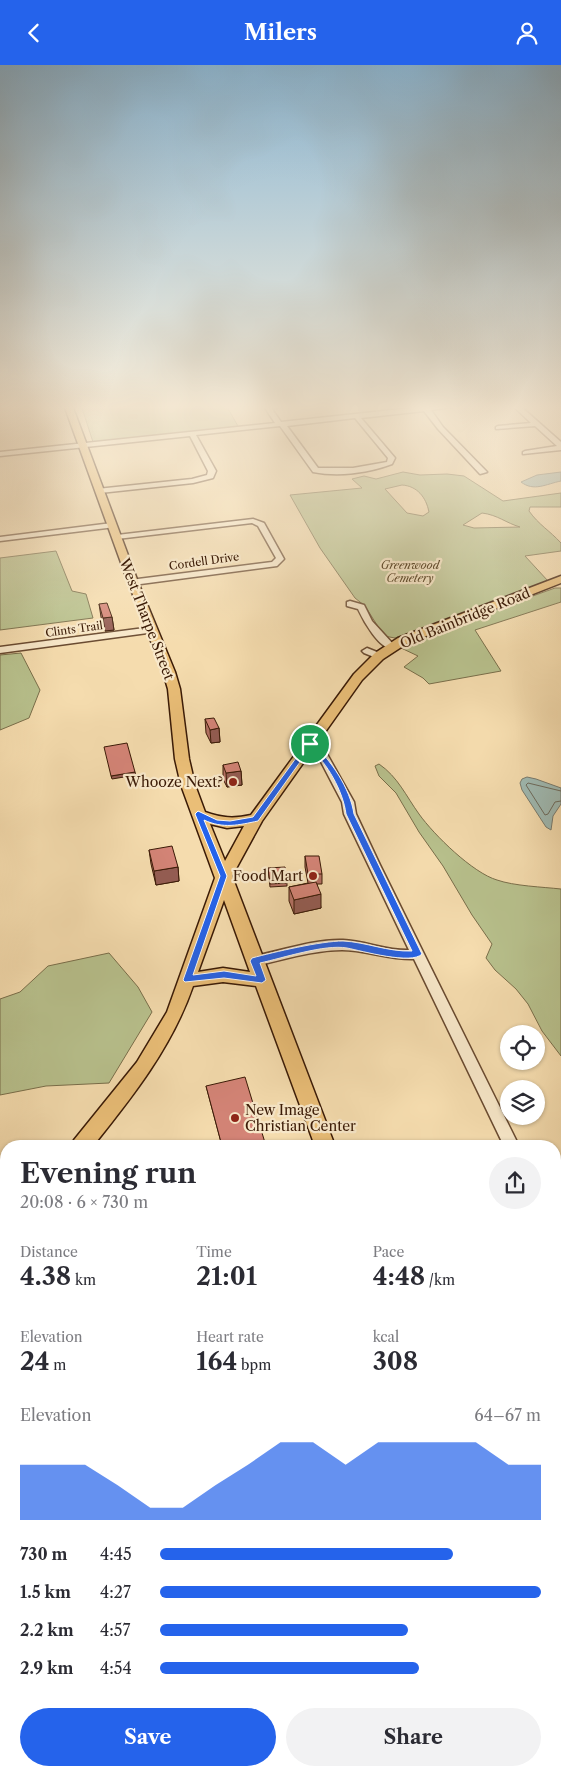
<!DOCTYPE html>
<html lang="en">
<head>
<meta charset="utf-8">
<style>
	body { margin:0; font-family:"Libre Caslon Text",serif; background:#f2f2f3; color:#2b2b33; height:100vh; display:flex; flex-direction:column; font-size:19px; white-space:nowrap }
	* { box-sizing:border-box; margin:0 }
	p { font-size:16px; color:#7c7c81 }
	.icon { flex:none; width:28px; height:28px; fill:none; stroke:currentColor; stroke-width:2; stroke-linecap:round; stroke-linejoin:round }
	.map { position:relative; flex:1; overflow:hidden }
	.panel { position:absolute; left:0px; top:1075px; width:561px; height:636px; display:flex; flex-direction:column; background:#fff; border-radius:20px 20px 0 0; box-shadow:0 1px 4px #0004 }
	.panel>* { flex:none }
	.fabs { position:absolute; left:500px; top:960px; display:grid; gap:10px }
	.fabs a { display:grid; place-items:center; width:45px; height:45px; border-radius:50%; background:#fff; box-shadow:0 1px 4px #0004; font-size:25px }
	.pin { position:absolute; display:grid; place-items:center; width:42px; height:42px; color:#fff; margin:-21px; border:2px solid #fff; border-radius:50%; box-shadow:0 1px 5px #0007 }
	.round { display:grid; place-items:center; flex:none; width:52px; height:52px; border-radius:26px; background:#f2f2f3 }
	.summary { display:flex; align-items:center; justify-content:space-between; height:85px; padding:0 20px }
	h1 { font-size:28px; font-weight:700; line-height:38px }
	.stats { display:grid; grid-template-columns:repeat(3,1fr); gap:8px; height:85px; padding:5px 20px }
	.stats div { display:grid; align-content:center }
	.stats b { font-size:25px; font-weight:700 }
	.stats small { font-size:14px; font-weight:400 }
	.stats p { font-size:14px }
	.chart { height:140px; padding:10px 20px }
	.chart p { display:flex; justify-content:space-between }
	.chart svg { width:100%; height:90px; margin-top:5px; fill:#2563eb; opacity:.7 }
	.cta { display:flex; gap:10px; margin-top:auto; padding:10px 20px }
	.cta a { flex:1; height:58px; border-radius:30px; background:#2563eb; color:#fff; font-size:20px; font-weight:700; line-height:58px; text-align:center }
	.cta a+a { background:#f2f2f3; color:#2b2b33 }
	ul { padding:0 20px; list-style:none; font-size:16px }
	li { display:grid; grid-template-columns:80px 60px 1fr; align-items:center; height:38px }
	li i { height:12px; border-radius:6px; background:#2563eb }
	header { display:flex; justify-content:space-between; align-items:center; height:65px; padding:0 20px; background:#2563eb; color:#fff; font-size:22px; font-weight:700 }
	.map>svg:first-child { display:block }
	.green { fill:#b8c18d; stroke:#796e4a; fill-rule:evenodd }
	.water { fill:#9fbab3; stroke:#777a6e }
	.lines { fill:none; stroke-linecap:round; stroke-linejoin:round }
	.shore { stroke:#6c6a5c; stroke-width:1 }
	.minor-casing { stroke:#694a30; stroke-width:3 }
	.major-casing { stroke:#3a1a06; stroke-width:3 }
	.minor { fill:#f8e8ca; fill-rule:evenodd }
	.major { fill:#eabe77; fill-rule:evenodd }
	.wall { fill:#b67266; stroke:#3a1a06 }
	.shaded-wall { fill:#945c53; stroke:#3a1a06 }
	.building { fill:#d48477; stroke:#3a1a06 }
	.route { fill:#2563eb; stroke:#fff; fill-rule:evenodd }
	.poi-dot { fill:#8f2418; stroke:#f8e8ca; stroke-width:2 }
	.labels { text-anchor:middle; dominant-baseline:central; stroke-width:4.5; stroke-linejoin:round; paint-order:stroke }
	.far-street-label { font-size:11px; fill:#3a1a06; stroke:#f8e8ca }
	.far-park-label { font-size:11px; font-style:italic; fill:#604c2e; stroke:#f8e8ca }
	.street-label { font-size:14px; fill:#3a1a06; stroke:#f8e8ca }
	.poi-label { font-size:14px; fill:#3a1a06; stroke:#f8e8ca; text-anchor:end }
</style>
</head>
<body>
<header><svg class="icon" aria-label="back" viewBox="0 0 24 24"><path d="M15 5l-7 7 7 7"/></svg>Milers<svg class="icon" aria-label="person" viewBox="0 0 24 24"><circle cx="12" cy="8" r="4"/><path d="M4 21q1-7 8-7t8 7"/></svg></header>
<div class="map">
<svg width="561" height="1711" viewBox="0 0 561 1711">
	<rect width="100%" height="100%" fill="#f5dcae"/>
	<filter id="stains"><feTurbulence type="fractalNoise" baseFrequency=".004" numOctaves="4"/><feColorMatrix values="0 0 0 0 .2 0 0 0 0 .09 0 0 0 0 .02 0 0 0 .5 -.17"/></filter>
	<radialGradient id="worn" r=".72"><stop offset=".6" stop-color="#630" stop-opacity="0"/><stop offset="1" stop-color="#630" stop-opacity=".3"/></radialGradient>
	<path class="green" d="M81,340H226L239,363L93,377Z
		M403,407L420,410L447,409L464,411L503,436L561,428V442H530L529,446C539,460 549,465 561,478V486L525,491L548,516L512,531L395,573L384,571L365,541L355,533L320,483L290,430L362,423L352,414L364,411L376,414ZM402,420C417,421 426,432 429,447L423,451L407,448L385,424ZM482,448C498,450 506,458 520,462L474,463L463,460Z
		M56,486L72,526L86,529L93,553L0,565V493Z
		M555,523H561V537L475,565L501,606L429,619L423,613L404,602L418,591L399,582L422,571Z
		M21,588L40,625L29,653L0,665V590Z
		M379,699C398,712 406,731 419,749C434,770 473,808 497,815C514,821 543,822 561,824V991L542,966L528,939L516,924L495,905L486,893L492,879L472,850L443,801L419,767L396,728L379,711L375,701Z
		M109,888L138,922L152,947L109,1018L46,1021L0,1030V934L20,927L48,901Z
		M6,1527V1705H65L66,1711H0V1529Z"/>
	<path class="water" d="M561,407V416C546,419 534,427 521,417L537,410Z
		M527,712L536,714L561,723V739L553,751L551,765L546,762L522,725L520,718L522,714Z"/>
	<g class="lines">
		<path class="shore" d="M561,726L528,718L526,720L545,750L548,749L555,737L561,736"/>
		<g class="minor-casing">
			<path id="minor" d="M263,340H290L272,344L281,357L439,340H465L431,345L443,362L487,407L480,409L438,364L424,346L361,353L395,393L392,399C368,408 339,412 313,407L280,361L196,370L216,406L213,413L193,418L100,428L96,426L97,424L192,414L207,410L208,406L190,371L0,391V387L275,358ZM355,353L388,393L387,397L353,403H318L287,361Z
				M512,340H519L561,377V385L523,389V387L525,386L557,381L535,361L496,364V362L498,361L531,358Z
				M253,454L264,458L284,494L277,501L133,520L129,517L130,515L272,497L276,493L258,461L252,458L117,474L113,472L117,470Z
				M112,458H115V462L0,476V472Z
				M350,536L364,540L372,556L394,580V584C380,586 363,555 358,544L347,541V537Z
				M152,562L157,565L155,567L0,588V582Z
				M367,583L382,589L384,591L379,594L364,588L362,586Z
				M310,676L314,677L327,689L354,737L356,749L380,800L519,1081H504L414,894C389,895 366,885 342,885C313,885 283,895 255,901L250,899L249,896L250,893L255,891C283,885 315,874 343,875C366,876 387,886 409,885L344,749L342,737L319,693L305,679Z
				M555,1160L561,1163V1189L555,1186Z
				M0,1189L6,1190V1206L0,1205Z
				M561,1229V1247L555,1250V1232Z
				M213,1705H235L236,1711H214Z"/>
		</g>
		<g class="major-casing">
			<path id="major" d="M64,340H72L138,517L175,607L180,624L189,694L195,720L205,747C221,753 234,754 251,750L354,609L375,588L398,573L561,511V518L406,579L383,594L362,615L262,756L232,811L335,1081H315L256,921L223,917L193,921C172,982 133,1031 93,1081H71L74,1075L137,997L167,947L215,813L181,720L175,694L168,624L163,607L128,517ZM210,759L227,763L244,761L225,796ZM224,835L250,907L223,903L198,907Z
				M6,1153V1178L0,1180V1155Z
				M555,1689L561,1692V1711H542L541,1705H555Z"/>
		</g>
		<use href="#minor" class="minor"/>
		<use href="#major" class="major"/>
	</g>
	<path class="wall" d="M99,539L112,552L114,565L105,566L101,552Z
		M205,654L219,663L220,677L211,678L206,668Z
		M223,700L241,706L242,720L227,722L223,714Z
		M149,785L178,802L179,816L156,820L151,799Z
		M305,791L322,809V819H317L321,843L294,849L289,836V822L308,818L305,802Z
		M268,803L287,818V821L270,822Z
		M206,1021L266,1081H222Z"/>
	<path class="shaded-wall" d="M112,552L114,565L105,566L103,553Z
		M219,663L220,677L211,678L210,665Z
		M241,706L242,720L227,722L226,708Z
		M135,707L136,710L112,714L111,711Z
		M178,802L179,816L156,820L154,806Z
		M321,829V843L294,849V835Z"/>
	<path class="building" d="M107,538L112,552L103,553L99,539Z
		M214,653L219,663L210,665L205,654Z
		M127,678L135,707L111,711L104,682Z
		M238,697L241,706L226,708L223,700Z
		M172,781L178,802L154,806L149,785Z
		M305,791H319L322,809H308Z
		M285,802L287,818L270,819L268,803Z
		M316,817L321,829L294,835L289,822Z
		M245,1012L266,1081H222L206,1021Z"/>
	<linearGradient id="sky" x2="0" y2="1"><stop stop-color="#8bb6d3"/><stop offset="0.59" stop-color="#faefdb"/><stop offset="1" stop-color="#faefdb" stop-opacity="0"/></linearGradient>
	<rect width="561" height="580" fill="url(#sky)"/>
	<path class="route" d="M307,678H312C331,695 350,723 354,749L422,889C412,900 362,886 347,883C325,879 283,893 260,898L266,915L262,918L224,913L185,917L183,915L220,811L195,749L198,746L217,755L230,756L253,752ZM310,683C327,698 343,726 346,749L412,886C388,887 366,877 343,876C321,876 274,887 252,893L250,896L256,911L224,906L193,910L227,811L204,755C223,764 239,760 258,756Z"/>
	<g class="poi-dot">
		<circle cx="233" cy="717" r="5"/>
		<circle cx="313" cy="811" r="5"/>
		<circle cx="235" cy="1053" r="5"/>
	</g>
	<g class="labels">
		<g class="far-street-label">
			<text transform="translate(204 496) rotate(-8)">Cordell Drive</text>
			<text transform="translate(74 564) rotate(-8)">Clints Trail</text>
		</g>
		<g class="far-park-label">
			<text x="410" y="500">Greenwood<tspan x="410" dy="13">Cemetery</tspan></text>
		</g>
		<g class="street-label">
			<text transform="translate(465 553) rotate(-22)">Old Bainbridge Road</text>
			<text transform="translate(147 554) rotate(69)">West Tharpe Street</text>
		</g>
		<g class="poi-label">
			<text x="223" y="717">Whooze Next?</text>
			<text x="303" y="811">Food Mart</text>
			<text x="245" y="1045" text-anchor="start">New Image<tspan x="245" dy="16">Christian Center</tspan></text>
		</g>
	</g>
	<rect width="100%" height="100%" filter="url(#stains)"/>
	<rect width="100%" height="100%" fill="url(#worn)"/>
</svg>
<div class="fabs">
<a><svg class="icon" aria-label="locate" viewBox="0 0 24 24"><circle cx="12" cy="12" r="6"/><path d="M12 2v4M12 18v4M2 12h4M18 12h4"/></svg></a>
<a><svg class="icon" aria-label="layers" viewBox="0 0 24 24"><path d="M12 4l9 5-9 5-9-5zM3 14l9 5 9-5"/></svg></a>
</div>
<div class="pin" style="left:310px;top:679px;background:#1e9e55"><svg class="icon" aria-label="arrive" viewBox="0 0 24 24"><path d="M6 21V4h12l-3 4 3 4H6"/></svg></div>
<section class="panel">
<div class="summary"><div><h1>Evening run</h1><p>20:08 · 6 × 730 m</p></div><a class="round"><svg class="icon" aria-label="share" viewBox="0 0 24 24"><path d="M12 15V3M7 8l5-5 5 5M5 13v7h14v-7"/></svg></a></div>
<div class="stats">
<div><p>Distance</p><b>4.38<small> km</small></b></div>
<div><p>Time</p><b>21:01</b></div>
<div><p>Pace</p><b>4:48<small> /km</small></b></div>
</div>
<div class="stats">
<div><p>Elevation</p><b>24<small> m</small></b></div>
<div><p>Heart rate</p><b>164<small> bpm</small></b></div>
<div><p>kcal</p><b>308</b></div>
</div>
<div class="chart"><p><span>Elevation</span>64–67 m</p>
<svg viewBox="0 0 160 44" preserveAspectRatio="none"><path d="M0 44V17L10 17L20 17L30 27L40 38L50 38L60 27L70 17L80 6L90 6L100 17L110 6L120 6L130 6L140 6L150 17L160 17V44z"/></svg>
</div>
<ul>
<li><b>730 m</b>4:45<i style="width:77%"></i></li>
<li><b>1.5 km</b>4:27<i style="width:100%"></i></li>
<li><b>2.2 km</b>4:57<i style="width:65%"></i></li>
<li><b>2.9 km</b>4:54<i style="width:68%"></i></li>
</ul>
<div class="cta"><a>Save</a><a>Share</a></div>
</section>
</div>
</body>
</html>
